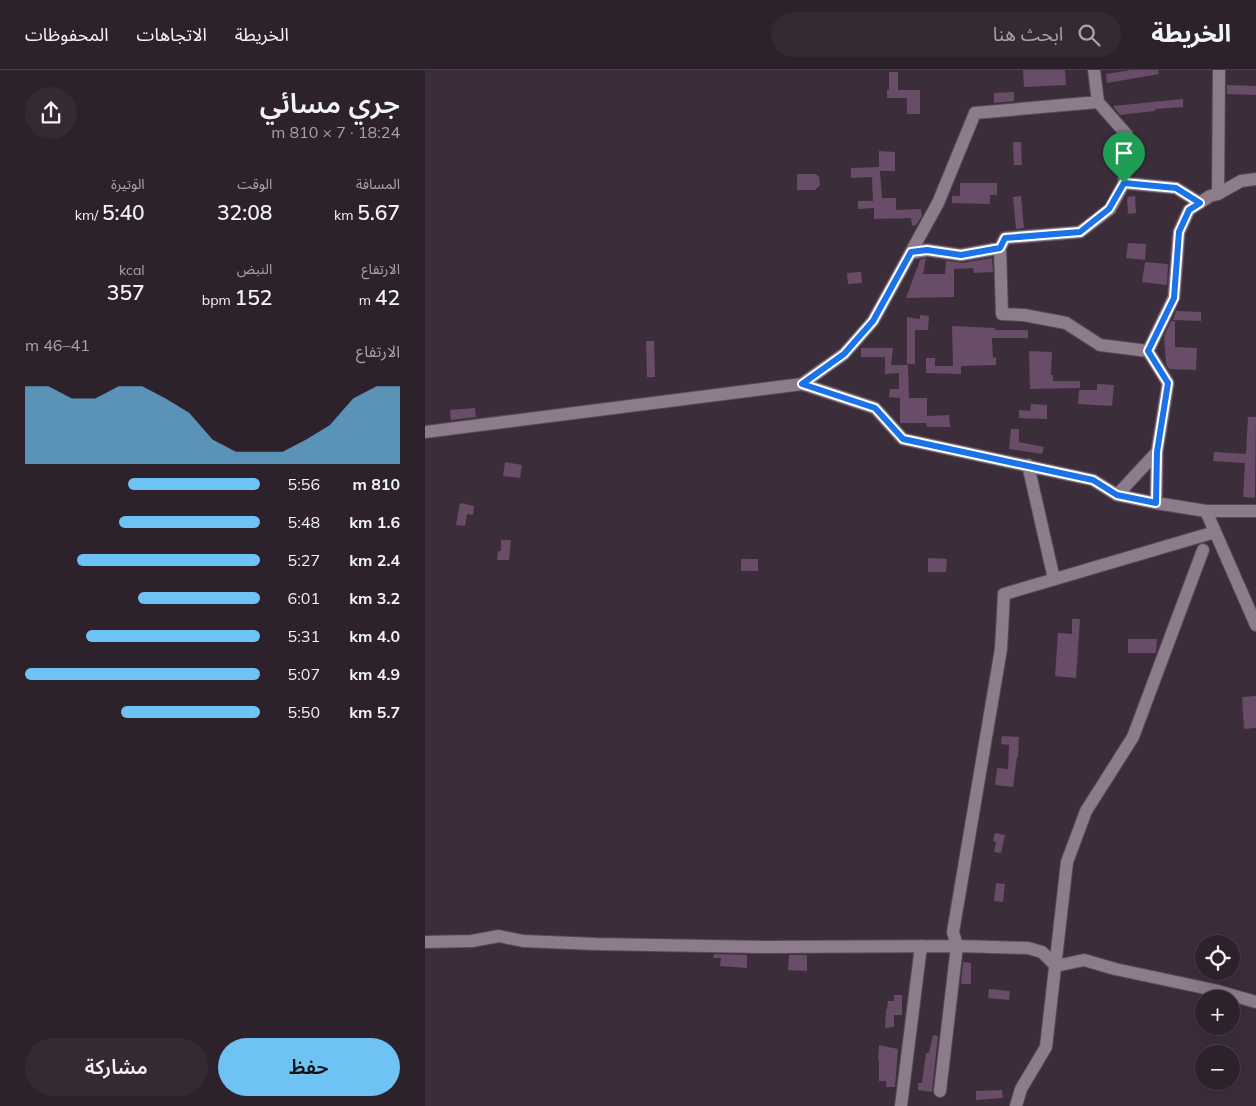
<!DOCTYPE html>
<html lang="ar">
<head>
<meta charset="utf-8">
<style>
	body { margin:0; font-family:Mulish,"Noto Sans Arabic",sans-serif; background:#352a34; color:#f1f3f6; direction:rtl; height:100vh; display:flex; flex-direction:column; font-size:19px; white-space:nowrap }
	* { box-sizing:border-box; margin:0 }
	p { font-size:16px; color:#a7a4a9 }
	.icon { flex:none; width:28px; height:28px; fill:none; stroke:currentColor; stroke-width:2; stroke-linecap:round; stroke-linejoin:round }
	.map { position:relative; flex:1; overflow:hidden; direction:ltr }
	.side { display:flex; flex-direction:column; background:#2d222c; width:425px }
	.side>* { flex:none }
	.buttons { position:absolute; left:770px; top:865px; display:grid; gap:10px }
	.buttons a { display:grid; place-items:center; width:45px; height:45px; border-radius:50%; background:#2d222c; box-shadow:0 5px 20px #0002,0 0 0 1px #483f48; font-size:25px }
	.pin { position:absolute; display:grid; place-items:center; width:42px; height:42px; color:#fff; margin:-51px -21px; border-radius:50% 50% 50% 0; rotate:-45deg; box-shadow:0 0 5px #0007 }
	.pin .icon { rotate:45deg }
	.round { display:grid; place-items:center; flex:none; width:52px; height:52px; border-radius:26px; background:#352a34 }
	.overview { display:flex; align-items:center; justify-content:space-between; height:85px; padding:0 25px }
	h1 { font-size:28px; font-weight:600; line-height:38px }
	.figures { display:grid; grid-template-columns:repeat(3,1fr); gap:8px; height:85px; padding:5px 25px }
	.figures div { display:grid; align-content:center }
	.figures b { font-size:21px; font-weight:600 }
	.figures small { font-size:14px; font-weight:400 }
	.figures p { font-size:14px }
	.chart { height:140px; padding:10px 25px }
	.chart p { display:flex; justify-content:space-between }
	.chart svg { width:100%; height:90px; margin-top:5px; fill:#6fc2f4; opacity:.7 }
	.action { display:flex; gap:10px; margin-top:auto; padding:10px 25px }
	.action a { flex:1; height:58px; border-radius:30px; background:#6fc2f4; color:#111; font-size:20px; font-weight:600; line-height:58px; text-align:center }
	.action a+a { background:#352a34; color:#f1f3f6 }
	ul { padding:0 25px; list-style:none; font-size:16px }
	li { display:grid; grid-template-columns:80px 60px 1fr; align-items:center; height:38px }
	li i { height:12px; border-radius:6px; background:#6fc2f4 }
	header { display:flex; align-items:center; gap:30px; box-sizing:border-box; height:70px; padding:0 25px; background:#2d222c; border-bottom:1px solid #483f48 }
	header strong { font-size:24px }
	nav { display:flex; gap:28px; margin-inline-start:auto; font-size:18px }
	.search { width:350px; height:45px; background:#352a34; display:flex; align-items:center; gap:12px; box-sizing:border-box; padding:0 18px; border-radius:28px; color:#a7a4a9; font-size:19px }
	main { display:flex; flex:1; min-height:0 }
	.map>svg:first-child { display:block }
	.building { fill:#694c67 }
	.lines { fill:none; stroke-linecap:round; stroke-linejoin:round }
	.minor-casing { stroke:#564a56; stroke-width:14 }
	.minor { stroke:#8d7c8c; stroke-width:12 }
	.route-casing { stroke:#fff; stroke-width:10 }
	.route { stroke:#1a73e8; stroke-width:6 }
</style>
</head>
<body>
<header>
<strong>الخريطة</strong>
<div class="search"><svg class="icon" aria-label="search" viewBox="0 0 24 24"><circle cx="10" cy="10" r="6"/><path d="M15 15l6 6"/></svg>ابحث هنا</div>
<nav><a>الخريطة</a><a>الاتجاهات</a><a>المحفوظات</a></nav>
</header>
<main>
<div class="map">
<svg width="831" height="1036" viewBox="0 0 831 1036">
	<rect width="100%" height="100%" fill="#3c2d3b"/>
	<path class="building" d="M598,0H640L641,15L599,17Z
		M706,0H733L734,4L682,13L681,4Z
		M464,2H473V20H495V44H482V28H462V20H464Z
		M802,15L831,16V25L802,24Z
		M589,22V31L569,33V23Z
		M758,29V37L730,39V41L695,45L688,36Z
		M588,72H596L597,95H589Z
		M454,81L470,82V101H455L457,128H471V140L496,139L497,146L491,155L487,156L486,148L449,149V138L433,139V131H448L447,107L426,108V98L454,97Z
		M372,104H391L394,107L395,115L390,120H372Z
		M535,113H572V125H565V134L527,133V126H535Z
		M596,126L599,158L591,159L588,127Z
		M710,126L711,143L703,144L702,127Z
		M703,173L721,174L720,190L701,188Z
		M501,188L498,204H520L521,191L537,193L567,188L568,202L549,203L548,198L529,199V227L481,228L495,190Z
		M720,192L743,194L742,215L717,212Z
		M436,202L437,213L423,214L422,203Z
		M751,241L776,242V251L748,250Z
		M495,245L504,246L503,260H490V294H482V247L495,249Z
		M746,251H750V277L772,278L771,300L744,299L741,294L739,266Z
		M527,256L570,258V260H603V268H567L568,288L571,287V295L536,296V304L501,303V288H510V296H528Z
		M221,271H229L230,307H222Z
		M436,278H468L466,295H483L484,328H502V346L524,345L525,357H502L501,353H475V328L464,327L465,319H474V303L460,304V287H436Z
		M604,281L627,282L626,305H628V311H655V318L605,319Z
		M672,314L689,315L687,336L653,334L654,320H672Z
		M606,334L622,335V349L594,348V340L605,341Z
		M50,338L51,347L26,350L25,340Z
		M823,347H831L830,428L818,427L820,393L788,391L789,382L821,384Z
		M586,359H594V372L619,377L617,384L584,379Z
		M80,392L97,395L95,408L78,406Z
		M35,433L49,436L48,445L42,444L40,456L31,455Z
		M76,470H86L84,490H72L73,481H76Z
		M503,488L522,489L521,502H503Z
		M316,489H333V501H316Z
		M647,549H655L651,608L630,606L633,563L647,564Z
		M703,569H732L731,583H703Z
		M831,626V658L819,659L817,627Z
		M577,666L594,667L593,687H592L588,717L570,715L572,698L583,699L584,675L576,674Z
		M570,763L580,765L576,783L569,782L571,772L568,771Z
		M571,813L580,814L578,832L569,831Z
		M289,884L322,885V898L295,896L296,888H288Z
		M364,885H382V901L363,900Z
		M538,892L546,893V914H536Z
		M564,919L585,921L584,930L563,928Z
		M469,925H477V945H469V957L460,958L461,939H462L463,931H469Z
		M508,965L513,966L507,1022L493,1020V1013H497L501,983H504Z
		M454,975L473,979L470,1017H461V1011H454V990H453Z
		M577,1020L578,1028L551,1030V1021Z"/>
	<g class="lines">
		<g class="minor-casing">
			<path id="minor" d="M669,0L673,32L702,65L699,113L685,139L655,162L580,168L575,178L577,244L599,245L641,253L675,275L723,281
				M699,113L751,118L775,133
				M793,124L794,0
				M486,183L502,180L536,185L575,178
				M377,314L450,338L478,369L668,410L692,425L731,433L781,441H831
				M0,362L377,314L419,284L448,251L513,133L550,43L673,32
				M603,395L629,509
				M692,425L732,382
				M731,433L732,382L743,313L723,281L749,227L754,162L764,140L785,126L793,124L816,111L831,109
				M781,441L831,555
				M0,872L47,871L74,866L98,871L171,874L338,877L532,876L603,878L617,882L631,896
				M631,896L659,890L690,899L789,920L831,932
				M515,1021L532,876L528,862L576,579L579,524L790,462
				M476,1036L496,876
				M591,1036L596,1019L621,977L642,792L661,741L708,667L778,480"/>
		</g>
		<use href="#minor" class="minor"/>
	</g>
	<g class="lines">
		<g class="route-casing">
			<path id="route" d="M699,113L751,118L775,133L764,140L754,162L749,228L723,281L743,313L732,382L731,433L692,425L668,410L478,369L450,338L377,314L419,284L448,251L486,182L502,180L536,185L575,178L580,168L655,162L684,139Z"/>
		</g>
		<use href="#route" class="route"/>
	</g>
</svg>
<div class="buttons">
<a><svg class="icon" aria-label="locate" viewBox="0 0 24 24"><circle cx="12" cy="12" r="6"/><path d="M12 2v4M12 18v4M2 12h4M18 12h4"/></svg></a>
<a>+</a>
<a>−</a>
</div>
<div class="pin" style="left:699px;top:113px;background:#1e9e55"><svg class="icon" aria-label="arrive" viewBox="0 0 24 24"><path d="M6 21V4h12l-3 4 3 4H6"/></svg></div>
</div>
<section class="side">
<div class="overview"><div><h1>جري مسائي</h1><p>18:24 · 7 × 810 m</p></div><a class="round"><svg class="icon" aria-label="share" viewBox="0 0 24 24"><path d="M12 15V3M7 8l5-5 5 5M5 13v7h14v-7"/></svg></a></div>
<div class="figures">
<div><p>المسافة</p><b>5.67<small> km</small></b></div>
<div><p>الوقت</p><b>32:08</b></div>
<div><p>الوتيرة</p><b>5:40<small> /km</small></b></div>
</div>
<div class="figures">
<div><p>الارتفاع</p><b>42<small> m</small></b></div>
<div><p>النبض</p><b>152<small> bpm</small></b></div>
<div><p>kcal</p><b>357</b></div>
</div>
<div class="chart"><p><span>الارتفاع</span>41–46 m</p>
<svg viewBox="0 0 160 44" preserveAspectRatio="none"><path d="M0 44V6L10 6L20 12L30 12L40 6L50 6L60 12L70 19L80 32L90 38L100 38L110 38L120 32L130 25L140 12L150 6L160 6V44z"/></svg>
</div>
<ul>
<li><b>810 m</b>5:56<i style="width:56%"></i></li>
<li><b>1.6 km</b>5:48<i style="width:60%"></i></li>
<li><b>2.4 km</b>5:27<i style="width:78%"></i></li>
<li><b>3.2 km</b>6:01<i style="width:52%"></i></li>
<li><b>4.0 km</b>5:31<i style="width:74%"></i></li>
<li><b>4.9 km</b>5:07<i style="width:100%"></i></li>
<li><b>5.7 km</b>5:50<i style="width:59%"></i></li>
</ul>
<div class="action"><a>حفظ</a><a>مشاركة</a></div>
</section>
</main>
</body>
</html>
